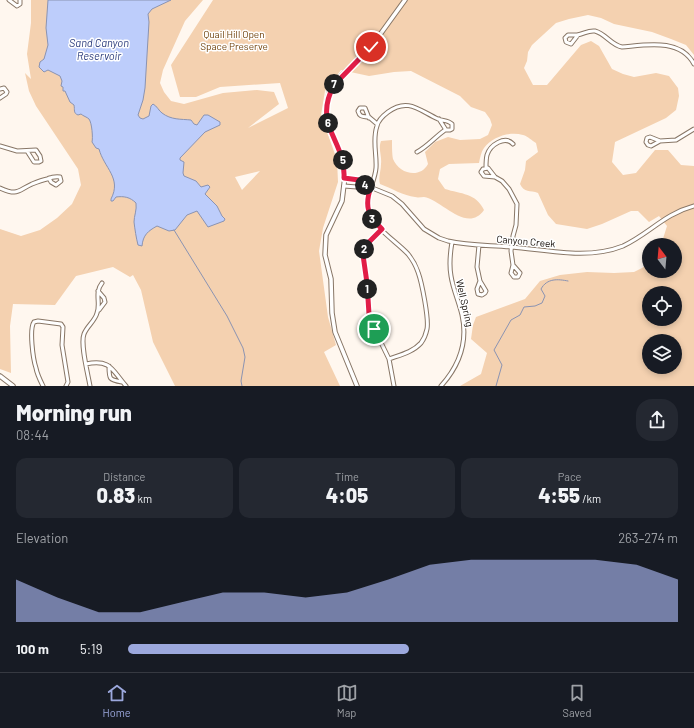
<!DOCTYPE html>
<html lang="en">
<head>
<meta charset="utf-8">
<style>
	body { margin:0; font-family:Barlow,sans-serif; background:#242831; color:#f1f3f6; height:100vh; display:flex; flex-direction:column; font-size:15px; white-space:nowrap }
	* { box-sizing:border-box; margin:0 }
	p { font-size:13px; color:#9ea1a6 }
	.icon { flex:none; width:22px; height:22px; fill:none; stroke:currentColor; stroke-width:2; stroke-linecap:round; stroke-linejoin:round }
	.map { position:relative; height:386px; overflow:hidden }
	.sheet { display:flex; flex-direction:column; background:#171b24; flex:1 }
	.sheet>* { flex:none }
	.needle { width:26px; rotate:344deg }
	.fabs { position:absolute; left:642px; top:238px; display:grid; gap:8px }
	.fabs a { display:grid; place-items:center; width:40px; height:40px; border-radius:50%; background:#171b24; box-shadow:0 2px 6px #0003; font-size:20px }
	.pin { position:absolute; display:grid; place-items:center; width:34px; height:34px; color:#fff; margin:-17px; border:2px solid #fff; border-radius:50%; box-shadow:0 1px 4px #0007 }
	.km { position:absolute; width:20px; height:20px; margin:-10px; border-radius:50%; background:#222; color:#fff; font-size:11px; line-height:20px; text-align:center }
	.round { display:grid; place-items:center; flex:none; width:42px; height:42px; border-radius:16px; background:#242831 }
	.head { display:flex; align-items:center; justify-content:space-between; height:68px; padding:0 16px }
	h1 { font-size:22px; font-weight:800; line-height:30px }
	.metrics { display:grid; grid-template-columns:repeat(3,1fr); gap:6px; height:68px; padding:4px 16px }
	.metrics div { display:grid; align-content:center; border-radius:10px; background:#242831; text-align:center }
	.metrics b { font-size:20px; font-weight:800 }
	.metrics small { font-size:11px; font-weight:400 }
	.metrics p { font-size:11px }
	.chart { height:112px; padding:8px 16px }
	.chart p { display:flex; justify-content:space-between }
	.chart svg { width:100%; height:72px; margin-top:4px; fill:#9ca8dd; opacity:.7 }
	ul { padding:0 16px; list-style:none; font-size:13px }
	li { display:grid; grid-template-columns:64px 48px 1fr; align-items:center; height:30px }
	li i { height:10px; border-radius:5px; background:#9ca8dd }
	.menu { display:flex; justify-content:space-around; align-items:center; height:56px; border-top:1px solid #363941; background:#171b24; font-size:11px; color:#9ea1a6 }
	.menu a { display:grid; justify-items:center; gap:2px }
	.menu .active { color:#9ca8dd }
	.map>svg:first-child { display:block }
	.green { fill:#f4d1b0; fill-rule:evenodd }
	.water { fill:#bdcdfb; stroke:#8a93b2 }
	.lines { fill:none; stroke-linecap:round; stroke-linejoin:round }
	.stream { stroke:#8a93b2; stroke-width:1 }
	.minor-casing { stroke:#887666; stroke-width:5 }
	.tertiary-casing { stroke:#887666; stroke-width:5.5 }
	.minor { stroke:#fff; stroke-width:3 }
	.tertiary { stroke:#fff; stroke-width:3.5 }
	.route-casing { stroke:#fff; stroke-width:8 }
	.route { stroke:#e11d48; stroke-width:5 }
	.labels { text-anchor:middle; dominant-baseline:central; stroke-width:3; stroke-linejoin:round; paint-order:stroke }
	.park-label { font-size:10px; fill:#72440e; stroke:#fff }
	.street-label { font-size:10px; fill:#120b06; stroke:#fff }
	.water-label { font-size:11px; font-style:italic; fill:#293a7b; stroke:#fff }
</style>
</head>
<body>
<div class="map">
<svg width="694" height="386" viewBox="0 0 694 386">
	<rect width="100%" height="100%" fill="#fff7ef"/>
	<path class="green" d="M31,0H203L185,21L163,70L160,83L164,92L171,101L184,104L223,93L257,90L274,92L279,104L248,128L288,108L280,83L220,87L196,97H180L171,65L213,0H694V55L686,45L671,39L652,32L614,24L601,18L588,15L569,19L556,23L532,45L528,52L527,61L524,68L533,85H547L581,45L591,41L599,46L612,69L623,74L634,77L656,73L669,76L678,88L679,96L676,110L666,118L615,142L612,162L623,175L636,173L655,150H668L681,165L694,166V386H460L481,374L487,353L471,339L473,325L476,317L525,299L540,281L560,275L587,272L614,273L634,272L642,268L649,263V271H675V245H661L667,226L659,216L649,222L638,211H631L602,224L587,229L556,224L548,215L538,193C530,190 524,193 520,184L525,170L526,161L538,152L536,143C532,141 528,136 523,135C509,131 492,137 484,148C481,152 480,158 479,163L449,164L440,169L438,179L445,189C461,194 476,193 484,210C467,234 442,200 424,197C421,197 418,198 415,197C404,196 391,188 380,184C378,178 381,171 381,164C382,156 378,149 381,141L392,140C392,146 392,154 393,159C399,174 420,179 428,164L425,152L435,142L448,137L460,140L480,139L488,135L492,125L490,119L485,112L471,107L460,96L411,71L394,72L369,76L341,70L325,91L321,115L337,160L338,182L323,228L319,251L328,317L336,345L324,352L340,386H175L153,342L141,290L133,275L130,277L113,267L76,276L55,305L13,304L10,326L11,373L0,369V229L21,236L40,230L57,218L72,204L81,185L78,169L36,106L29,91L25,73L31,79L27,54L31,23ZM260,171L242,190L235,177ZM649,293H675V319H649ZM649,341H675V367H649Z"/>
	<path class="water" d="M48,0H171L152,9L148,14L149,22L145,88L143,100L138,115L140,118L143,119L149,116L151,106L153,104C157,106 159,111 162,113C171,120 181,119 191,120L194,124L197,125L204,115H208L220,122V125L205,132L180,158V160L184,162L183,173L184,176L196,181L201,187L208,185L210,187L205,194L217,206L222,216L225,219L224,221L208,227L197,211L187,215L175,230L169,231L157,226C148,231 143,235 142,246L138,245C136,237 135,230 134,222C134,216 137,210 136,203C130,197 124,196 116,197L113,201H111V199C122,178 104,168 99,149L96,148L92,142C93,138 92,123 89,119C87,117 83,116 81,114L78,115C73,113 75,110 74,105L70,102L65,91H63V87L61,86L62,81L60,76L48,70L44,72L39,67L40,62L44,59L48,45L46,28Z"/>
	<g class="lines">
		<path class="stream" d="M174,230L227,316L243,348L245,357L241,381L242,386
			M496,386L502,365L494,350L511,320L520,315L524,307L535,306L542,303L545,296L541,289C547,278 558,279 568,281"/>
		<g class="minor-casing">
			<path id="minor" d="M9,0L17,6L20,4V0
				M578,35L571,44L566,42L565,38L568,35C571,35 574,35 577,35C584,34 588,30 595,31C606,34 611,45 622,47C646,45 680,38 694,64
				M0,89L4,88L7,92L6,94L0,98
				M369,118L365,108H360L358,111C360,118 363,116 369,117C371,119 375,122 377,124
				M660,141L650,137L647,138L646,142L648,145L651,146L660,141L676,140L694,129
				M0,146L17,151L36,150L40,156L41,161L39,162H34L27,151
				M417,152C427,147 435,137 445,130
				M486,168C486,163 486,159 487,155C490,145 505,135 513,144
				M495,177L484,176L481,172L483,169L488,168L495,177L502,181L509,189L517,204L516,225L513,236L511,251L513,265L511,273L514,277H518L520,273L513,265
				M345,178L359,181L365,185L392,196L402,204L424,229L439,238L448,241C469,246 491,245 512,247C547,250 588,260 623,246C649,234 664,214 694,206
				M344,186L357,187L365,185
				M0,188C18,196 17,191 32,184C37,182 42,180 47,179C52,177 55,176 60,177L61,181L56,185L51,182L49,178
				M382,229L367,245L363,255L371,322L389,359L394,386
				M479,245L477,267L480,281L486,291L485,293L482,295L478,294L477,289L480,281
				M98,291L104,298L105,302L99,310
				M389,359C400,355 413,352 421,343C424,339 426,334 427,329C429,319 422,283 418,272C416,266 412,259 408,254C396,241 372,227 368,209C365,195 375,182 376,168C377,154 372,140 377,126C378,121 384,115 388,112C408,97 420,111 438,119C443,121 448,120 452,124V129L450,130H446L439,119
				M86,364C111,359 112,370 126,386
				M109,366C109,379 109,380 122,382
				M43,386C40,380 37,374 36,368C33,359 29,329 34,322L38,321L61,324L63,327L62,345L68,382L66,386
				M90,386C88,374 80,344 84,334C87,326 95,321 97,313C101,303 94,293 102,283
				M441,386C459,366 468,342 462,315C459,302 453,289 451,276C449,265 450,254 452,242"/>
		</g>
		<g class="tertiary-casing">
			<path id="tertiary" d="M0,376L13,386
				M357,386L335,332L332,313L331,279L325,255L326,235L342,201L345,176L343,159L328,125L326,111L327,102L329,93L338,79L371,47L405,0"/>
		</g>
		<use href="#minor" class="minor"/>
		<use href="#tertiary" class="tertiary"/>
	</g>
	<g class="lines">
		<g class="route-casing">
			<path id="route" d="M371,47L334,85C312,126 346,140 344,178L359,180L365,185L371,187C364,206 368,216 382,229L366,245L363,255L367,283L369,314L374,329"/>
		</g>
		<use href="#route" class="route"/>
	</g>
	<g class="labels">
		<g class="park-label">
			<text x="234" y="34">Quail Hill Open<tspan x="234" dy="12">Space Preserve</tspan></text>
		</g>
		<g class="street-label">
			<text transform="translate(526 241) rotate(5)">Canyon Creek</text>
			<text transform="translate(465 303) rotate(77)">Well Spring</text>
		</g>
		<g class="water-label">
			<text x="99" y="42">Sand Canyon<tspan x="99" dy="13">Reservoir</tspan></text>
		</g>
	</g>
</svg>
<div class="fabs">
<a><svg class="needle" viewBox="-14 -14 28 28"><path d="M0-13l5 13h-10z" fill="#e53935"/><path d="M0 13l5-13h-10z" fill="#9ea1a6"/></svg></a>
<a><svg class="icon" aria-label="locate" viewBox="0 0 24 24"><circle cx="12" cy="12" r="6"/><path d="M12 2v4M12 18v4M2 12h4M18 12h4"/></svg></a>
<a><svg class="icon" aria-label="layers" viewBox="0 0 24 24"><path d="M12 4l9 5-9 5-9-5zM3 14l9 5 9-5"/></svg></a>
</div>
<div class="pin" style="left:374px;top:329px;background:#1e9e55"><svg class="icon" aria-label="arrive" viewBox="0 0 24 24"><path d="M6 21V4h12l-3 4 3 4H6"/></svg></div>
<div class="pin" style="left:371px;top:47px;background:#d93025"><svg class="icon" aria-label="check" viewBox="0 0 24 24"><path d="M5 12l5 5 9-10"/></svg></div>
<b class="km" style="left:367px;top:289px">1</b>
<b class="km" style="left:364px;top:249px">2</b>
<b class="km" style="left:372px;top:219px">3</b>
<b class="km" style="left:365px;top:185px">4</b>
<b class="km" style="left:343px;top:160px">5</b>
<b class="km" style="left:328px;top:123px">6</b>
<b class="km" style="left:334px;top:84px">7</b>
</div>
<section class="sheet">
<div class="head"><div><h1>Morning run</h1><p>08:44</p></div><a class="round"><svg class="icon" aria-label="share" viewBox="0 0 24 24"><path d="M12 15V3M7 8l5-5 5 5M5 13v7h14v-7"/></svg></a></div>
<div class="metrics">
<div><p>Distance</p><b>0.83<small> km</small></b></div>
<div><p>Time</p><b>4:05</b></div>
<div><p>Pace</p><b>4:55<small> /km</small></b></div>
</div>
<div class="chart"><p><span>Elevation</span>263–274 m</p>
<svg viewBox="0 0 160 44" preserveAspectRatio="none"><path d="M0 44V18L10 29L20 38L30 38L40 32L50 26L60 26L70 29L80 26L90 18L100 9L110 6L120 6L130 6L140 6L150 9L160 18V44z"/></svg>
</div>
<ul>
<li><b>100 m</b>5:19<i style="width:51%"></i></li>
</ul>
</section>
<nav class="menu">
<a class="active"><svg class="icon" aria-label="home" viewBox="0 0 24 24"><path d="M3 11l9-7 9 7M6 9v11h12V9"/></svg>Home</a>
<a><svg class="icon" aria-label="map" viewBox="0 0 24 24"><path d="M3 6l6-2 6 2 6-2v14l-6 2-6-2-6 2zM9 4v14M15 6v14"/></svg>Map</a>
<a><svg class="icon" aria-label="saved" viewBox="0 0 24 24"><path d="M7 4h10v16l-5-4-5 4z"/></svg>Saved</a>
</nav>
</body>
</html>
